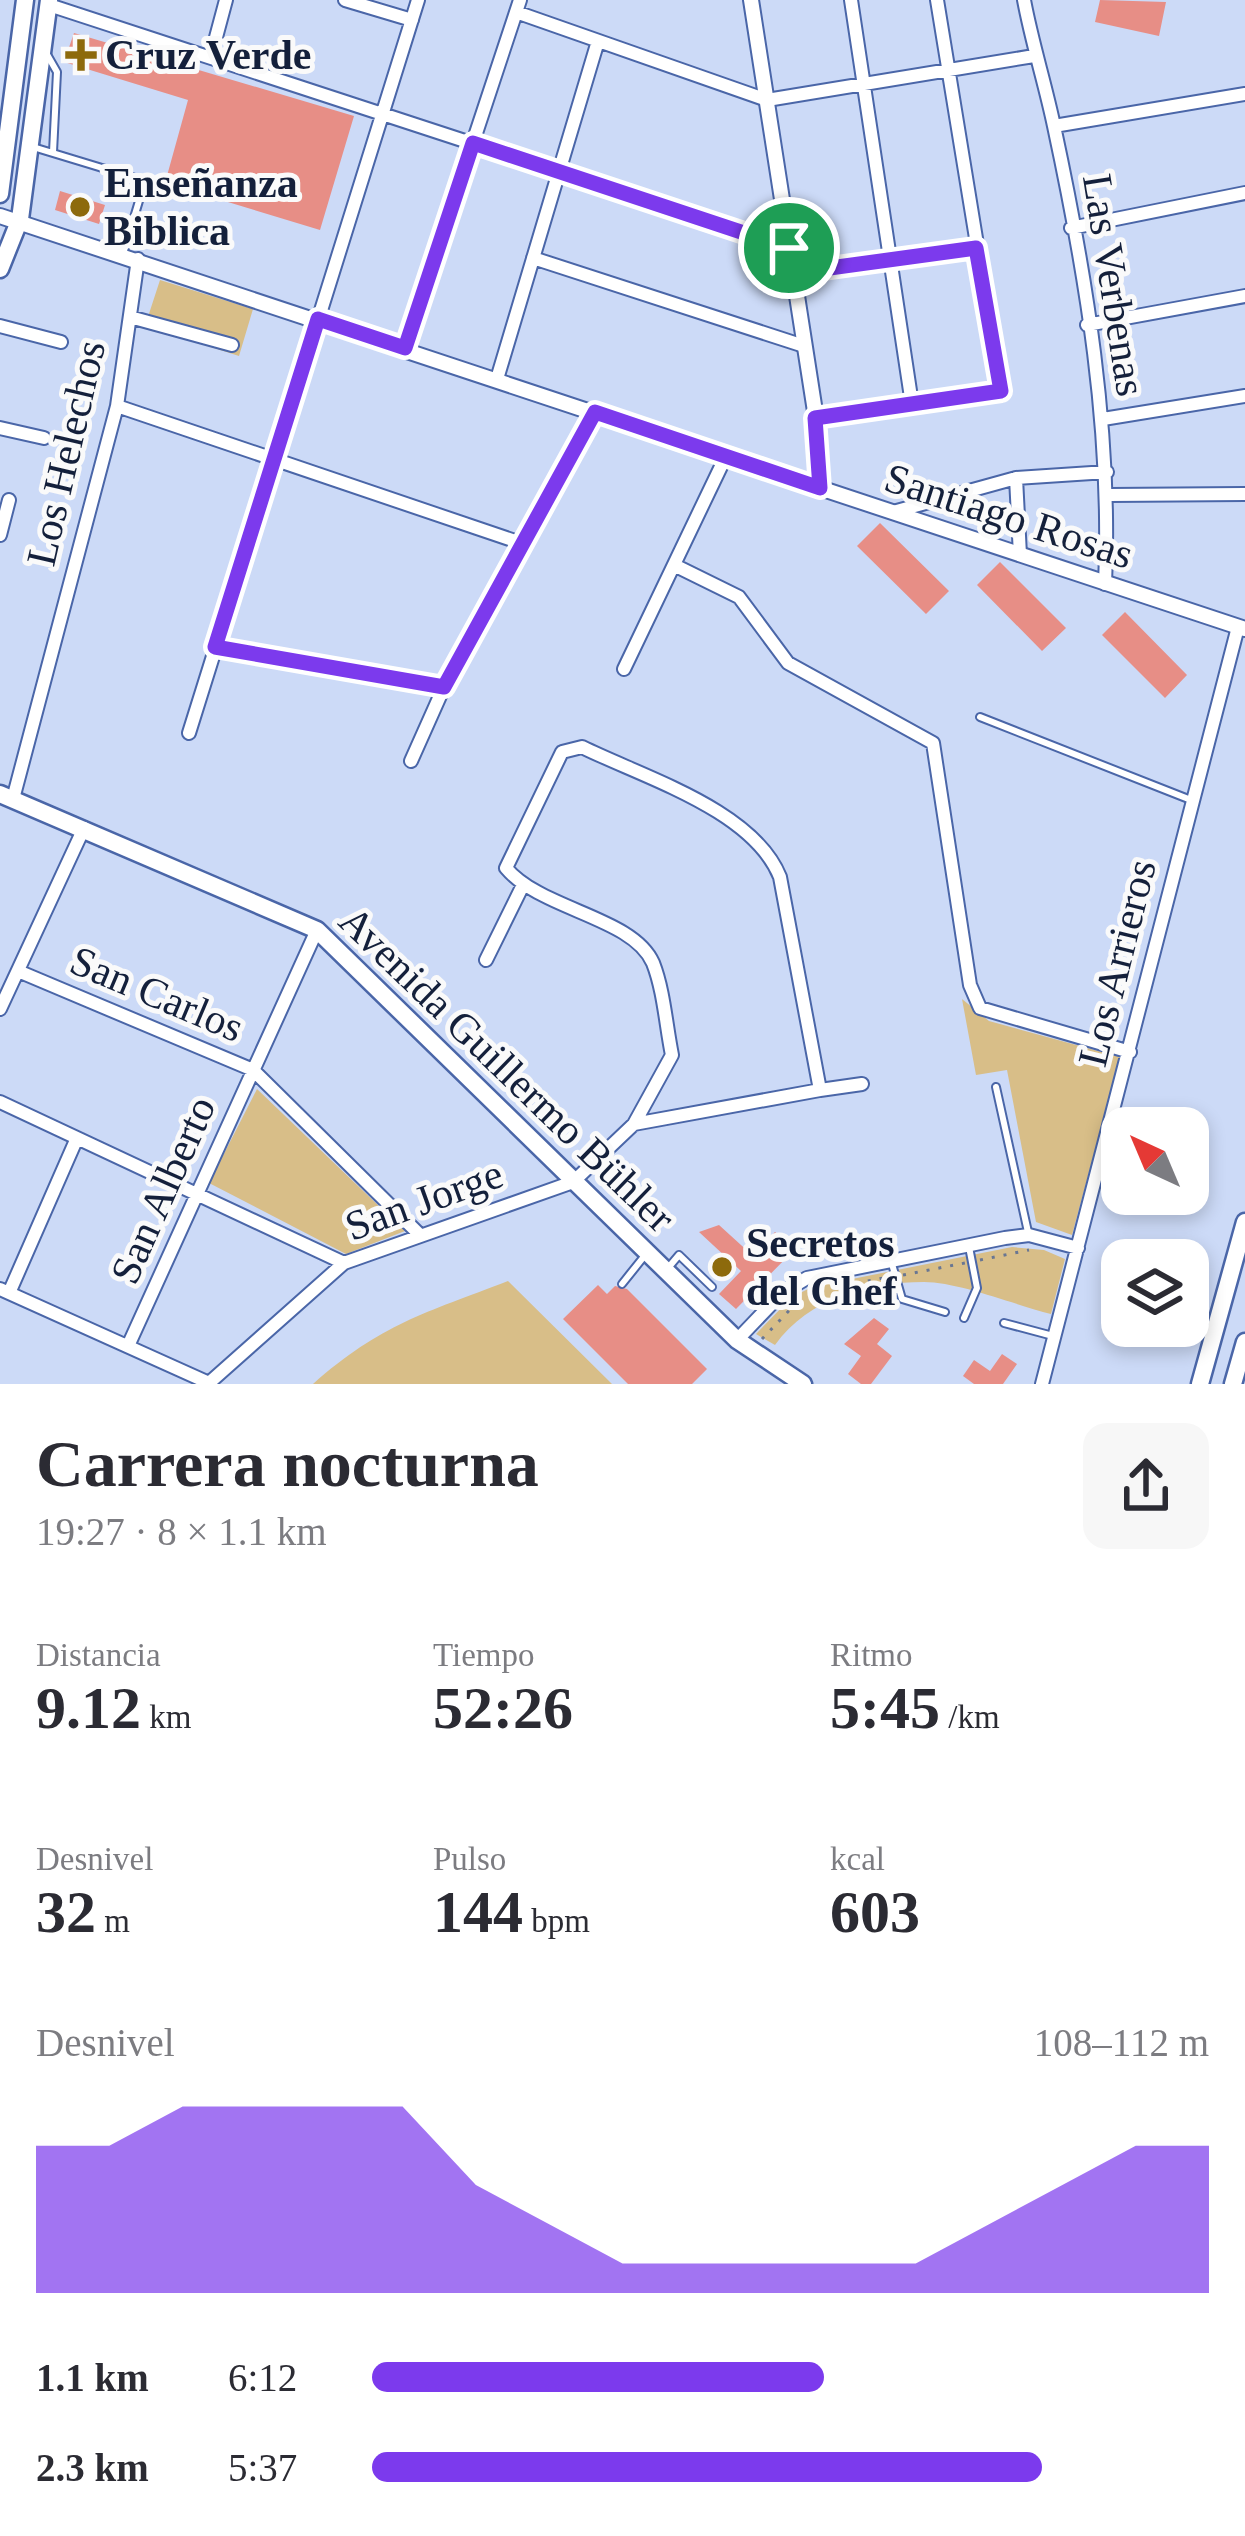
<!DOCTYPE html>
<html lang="es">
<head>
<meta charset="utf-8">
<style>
	body { margin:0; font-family:"Times New Roman",serif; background:#f7f7f7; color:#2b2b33; height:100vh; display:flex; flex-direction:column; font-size:45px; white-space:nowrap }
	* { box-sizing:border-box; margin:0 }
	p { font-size:39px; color:#7c7c81 }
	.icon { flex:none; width:66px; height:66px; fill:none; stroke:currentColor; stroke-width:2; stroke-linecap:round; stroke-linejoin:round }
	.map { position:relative; height:1384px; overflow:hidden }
	.drawer { display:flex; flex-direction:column; background:#fff; flex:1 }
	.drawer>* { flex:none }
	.needle { width:78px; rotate:316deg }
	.tools { position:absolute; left:1101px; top:1107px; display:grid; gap:24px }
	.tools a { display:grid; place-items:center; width:108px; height:108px; border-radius:24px; background:#fff; box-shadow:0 6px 18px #0003; font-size:60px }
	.pin { position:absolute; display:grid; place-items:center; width:102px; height:102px; color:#fff; margin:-51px; border:6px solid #fff; border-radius:50%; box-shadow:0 3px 12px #0007 }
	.round { display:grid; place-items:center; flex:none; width:126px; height:126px; border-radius:24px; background:#f7f7f7 }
	.headline { display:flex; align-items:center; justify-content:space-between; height:204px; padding:0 36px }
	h1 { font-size:66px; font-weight:700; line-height:90px }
	.figures { display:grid; grid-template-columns:repeat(3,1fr); gap:18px; height:204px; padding:12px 36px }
	.figures div { display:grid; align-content:center }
	.figures b { font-size:60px; font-weight:700 }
	.figures small { font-size:33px; font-weight:400 }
	.figures p { font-size:33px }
	.chart { height:336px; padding:24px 36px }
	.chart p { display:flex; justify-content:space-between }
	.chart svg { width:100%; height:216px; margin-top:12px; fill:#7c3aed; opacity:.7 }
	ul { padding:0 36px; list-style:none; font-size:39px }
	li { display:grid; grid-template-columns:192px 144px 1fr; align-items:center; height:90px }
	li i { height:30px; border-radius:15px; background:#7c3aed }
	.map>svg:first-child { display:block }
	.green { fill:#d8be88 }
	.building { fill:#e78e86 }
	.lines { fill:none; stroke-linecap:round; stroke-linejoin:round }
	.service-casing { stroke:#4a66a8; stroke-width:10 }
	.minor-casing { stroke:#4a66a8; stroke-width:16 }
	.tertiary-casing { stroke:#4a66a8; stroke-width:18 }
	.secondary-casing { stroke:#4a66a8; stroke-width:21 }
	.path { stroke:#697692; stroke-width:3; stroke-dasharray:3 9; stroke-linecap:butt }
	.service { stroke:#fff; stroke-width:6 }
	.minor { stroke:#fff; stroke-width:12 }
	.tertiary { stroke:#fff; stroke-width:14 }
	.secondary { stroke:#fff; stroke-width:16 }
	.route-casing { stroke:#fff; stroke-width:24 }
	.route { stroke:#7c3aed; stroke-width:15 }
	.poi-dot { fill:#8d6a0c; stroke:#fafafa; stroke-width:4.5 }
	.labels { text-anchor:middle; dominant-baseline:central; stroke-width:10; stroke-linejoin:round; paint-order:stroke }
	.poi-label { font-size:42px; font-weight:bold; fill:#14203b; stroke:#fafafa; text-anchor:start }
	.street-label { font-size:42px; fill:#14203b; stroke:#fafafa }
</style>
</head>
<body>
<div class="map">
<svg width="1245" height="1384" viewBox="0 0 1245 1384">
	<rect width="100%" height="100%" fill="#ccdaf7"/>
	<path class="green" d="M160,280L253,309L239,356L145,326Z
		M962,999L989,1021L1120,1057L1072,1235L1036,1222L1007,1070L976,1075Z
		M257,1089L405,1231L346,1254L209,1183Z
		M1012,1247L1044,1250L1065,1259L1051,1314C1015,1305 959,1282 924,1282C868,1282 809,1298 775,1345L756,1334L792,1297L812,1287Z
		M508,1281L612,1384H313C381,1324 425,1313 508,1281Z"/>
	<path class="building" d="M1100,0L1166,2L1159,36L1095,22Z
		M74,33L354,116L320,230L165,183L188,100L64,62Z
		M60,191L105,205L99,224L55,210Z
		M880,523L949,591L926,614L857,546Z
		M1000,562L1066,628L1042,651L977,585Z
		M1125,612L1187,675L1165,698L1102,635Z
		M719,1225L752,1255L775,1232L795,1249L736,1309L719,1294L741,1271L699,1232Z
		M598,1285L607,1294L615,1286L627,1289L707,1369L692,1384H628L563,1319Z
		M874,1318L889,1329L877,1344L892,1356L871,1384H861L848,1374L861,1356L844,1344Z
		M1002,1354L1017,1364L1003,1384H974L963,1376L974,1360L990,1371Z"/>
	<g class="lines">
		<g class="service-casing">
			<path id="service" d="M45,51L57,72L53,152
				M33,147L145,181L123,254
				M980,717L1191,800
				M996,1087L1028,1232
				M892,1264L902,1299L945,1312
				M668,1268L679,1255L712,1287
				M622,1284L646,1254
				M964,1318L977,1288L969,1247
				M1004,1323L1053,1336"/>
		</g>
		<g class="minor-casing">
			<path id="minor" d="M345,0L412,20
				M851,0L912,404
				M1024,0C1032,43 1045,83 1054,126C1086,275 1112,431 1105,584
				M49,5L789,247
				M516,12L767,100L1034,56
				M211,56L226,0
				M1054,126L1245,94
				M1071,228L1245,193
				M533,258L804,346
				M793,273L976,248
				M130,317L232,345
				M1087,325L1245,296
				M0,326L61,342
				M405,348L520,0
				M497,379L598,41
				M117,406L521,543
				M816,418L1001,391L937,0
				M1103,419L1245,396
				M0,428L44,438
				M1016,478L1020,555
				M1109,495L1245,494
				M893,512L1016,478L1107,472
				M0,535L9,500
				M674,565L739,597L788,663L933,743L970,985L980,1008L1130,1052
				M215,647L444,687
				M624,669L726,456
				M189,733L418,0
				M411,761L444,687L594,412
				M13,799L117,406L138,259
				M486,960L522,887
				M18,971L253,1070L420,1235
				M0,1009L84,828
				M820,1090L862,1084
				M0,1102L344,1263
				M0,1289L209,1383L344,1263L573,1182L634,1124L820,1090L780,877C753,810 645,778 582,747L562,752L506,868C541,910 633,917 653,963C664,991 666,1026 672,1055L634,1124
				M9,1293L77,1138
				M737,1340L782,1293L807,1278L1005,1238L1029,1235L1078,1248
				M128,1346L317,930
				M1042,1384L1238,627"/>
		</g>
		<g class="tertiary-casing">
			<path id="tertiary" d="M751,0L816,418L821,488
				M0,216L1245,629"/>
		</g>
		<g class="secondary-casing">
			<path id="secondary" d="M0,194L25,0
				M0,269L20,219L49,0
				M0,794L317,930L737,1340L803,1384
				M1200,1384L1245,1222
				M1233,1384L1245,1342"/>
		</g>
		<path class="path" d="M980,1260L1029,1250
			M903,1275L965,1263
			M809,1293L888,1277
			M762,1339L801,1298"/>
		<use href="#service" class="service"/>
		<use href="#minor" class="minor"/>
		<use href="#tertiary" class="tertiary"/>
		<use href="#secondary" class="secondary"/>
	</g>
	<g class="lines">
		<g class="route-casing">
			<path id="route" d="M473,143L789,248L793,273L976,248L1001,391L815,418L820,488L595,412L444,687L215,647L318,319L405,348Z"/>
		</g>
		<use href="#route" class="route"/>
	</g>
	<g class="poi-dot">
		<path d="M75 37h12v12h12v12h-12v12h-12v-12h-12v-12h12z"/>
		<circle cx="80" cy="207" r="12"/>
		<circle cx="722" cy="1267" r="12"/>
	</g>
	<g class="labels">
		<g class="poi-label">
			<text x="105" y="55">Cruz Verde</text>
			<text x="104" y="183">Enseñanza<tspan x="104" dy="48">Biblica</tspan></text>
			<text x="746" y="1243">Secretos<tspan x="746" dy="48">del Chef</tspan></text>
		</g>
		<g class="street-label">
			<text transform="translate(1114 285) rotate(81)">Las Verbenas</text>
			<text transform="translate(66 453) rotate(-77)">Los Helechos</text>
			<text transform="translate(1009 516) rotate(18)">Santiago Rosas</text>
			<text transform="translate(1117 963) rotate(-76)">Los Arrieros</text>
			<text transform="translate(157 994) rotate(23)">San Carlos</text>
			<text transform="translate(507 1069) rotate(44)">Avenida Guillermo Bühler</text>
			<text transform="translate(163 1190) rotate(-66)">San Alberto</text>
			<text transform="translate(424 1200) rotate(-20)">San Jorge</text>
		</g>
	</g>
</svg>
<div class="tools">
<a><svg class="needle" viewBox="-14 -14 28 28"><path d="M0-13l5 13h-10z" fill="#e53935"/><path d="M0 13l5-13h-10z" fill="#7c7c81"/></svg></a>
<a><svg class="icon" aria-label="layers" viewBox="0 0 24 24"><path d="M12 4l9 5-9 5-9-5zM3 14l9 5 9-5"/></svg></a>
</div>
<div class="pin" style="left:789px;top:248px;background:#1e9e55"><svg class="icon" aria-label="arrive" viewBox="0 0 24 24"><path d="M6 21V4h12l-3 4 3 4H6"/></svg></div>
</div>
<section class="drawer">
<div class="headline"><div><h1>Carrera nocturna</h1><p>19:27 · 8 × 1.1 km</p></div><a class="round"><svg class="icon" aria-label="share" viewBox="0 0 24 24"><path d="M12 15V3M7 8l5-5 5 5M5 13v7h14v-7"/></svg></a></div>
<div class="figures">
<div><p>Distancia</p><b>9.12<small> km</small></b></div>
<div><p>Tiempo</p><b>52:26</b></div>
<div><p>Ritmo</p><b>5:45<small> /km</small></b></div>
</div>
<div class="figures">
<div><p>Desnivel</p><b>32<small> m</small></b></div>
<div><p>Pulso</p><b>144<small> bpm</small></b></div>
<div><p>kcal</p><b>603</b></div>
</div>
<div class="chart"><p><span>Desnivel</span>108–112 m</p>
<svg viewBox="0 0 160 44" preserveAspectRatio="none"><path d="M0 44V14L10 14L20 6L30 6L40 6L50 6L60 22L70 30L80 38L90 38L100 38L110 38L120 38L130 30L140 22L150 14L160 14V44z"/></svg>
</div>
<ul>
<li><b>1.1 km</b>6:12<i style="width:54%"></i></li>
<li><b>2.3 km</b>5:37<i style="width:80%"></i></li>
</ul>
</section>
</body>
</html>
